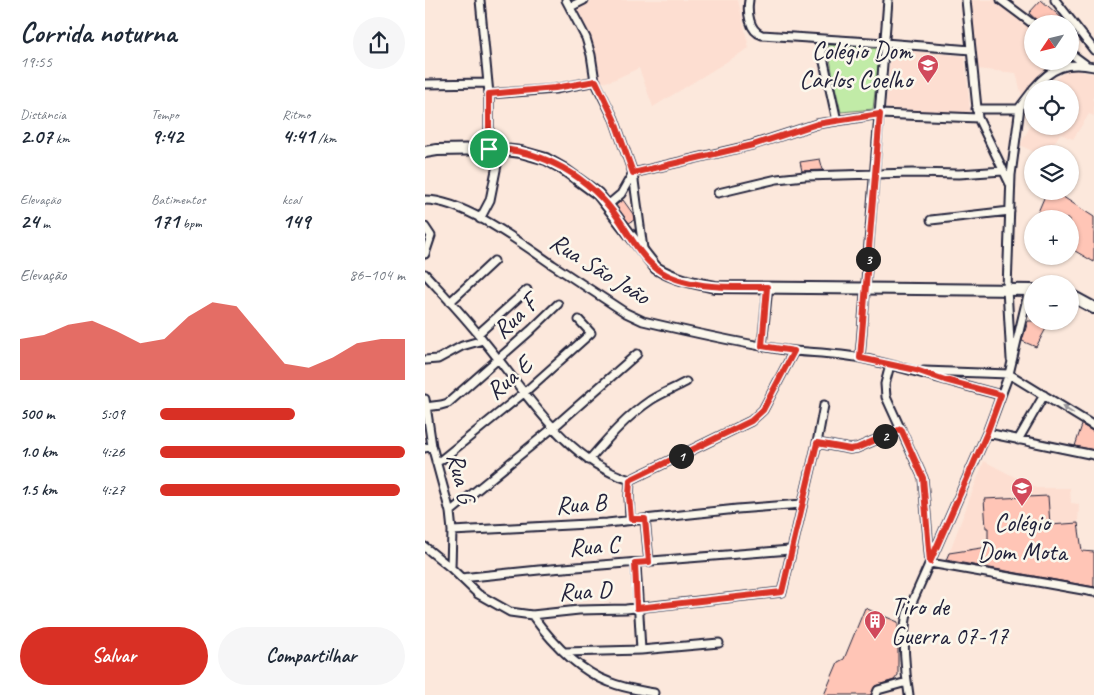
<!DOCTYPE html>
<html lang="pt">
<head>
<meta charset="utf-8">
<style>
	body { margin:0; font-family:Caveat,sans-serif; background:#f6f6f7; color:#1f2937; height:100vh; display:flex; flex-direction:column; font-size:19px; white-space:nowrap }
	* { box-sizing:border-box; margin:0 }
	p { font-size:16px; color:#747a83 }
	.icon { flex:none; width:28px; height:28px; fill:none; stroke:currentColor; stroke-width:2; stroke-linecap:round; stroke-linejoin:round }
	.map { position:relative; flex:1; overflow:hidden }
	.sheet { display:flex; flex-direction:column; background:#fff; width:425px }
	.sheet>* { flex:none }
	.needle { width:32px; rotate:235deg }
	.fabs { position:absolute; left:599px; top:15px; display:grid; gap:10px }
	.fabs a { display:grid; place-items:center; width:55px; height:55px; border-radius:50%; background:#fff; box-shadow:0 1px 4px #0004; font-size:25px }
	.pin { position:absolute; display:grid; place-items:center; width:42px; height:42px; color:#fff; margin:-21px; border:2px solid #fff; border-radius:50%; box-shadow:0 1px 5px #0007 }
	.km { position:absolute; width:25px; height:25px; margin:-12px; border-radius:50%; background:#222; color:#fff; font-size:14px; line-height:25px; text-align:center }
	.round { display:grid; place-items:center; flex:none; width:52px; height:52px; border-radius:26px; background:#f6f6f7 }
	.head { display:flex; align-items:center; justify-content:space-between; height:85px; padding:0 20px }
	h1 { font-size:28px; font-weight:600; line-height:38px }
	.stats { display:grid; grid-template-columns:repeat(3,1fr); gap:8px; height:85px; padding:5px 20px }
	.stats div { display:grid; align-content:center }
	.stats b { font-size:21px; font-weight:600 }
	.stats small { font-size:14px; font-weight:400 }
	.stats p { font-size:14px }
	.chart { height:140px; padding:10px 20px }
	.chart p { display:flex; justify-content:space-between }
	.chart svg { width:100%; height:90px; margin-top:5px; fill:#d93025; opacity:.7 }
	.action { display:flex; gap:10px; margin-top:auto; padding:10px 20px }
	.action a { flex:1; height:58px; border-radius:30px; background:#d93025; color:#fff; font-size:20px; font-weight:600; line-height:58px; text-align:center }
	.action a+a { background:#f6f6f7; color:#1f2937 }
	ul { padding:0 20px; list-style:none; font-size:16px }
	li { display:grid; grid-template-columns:80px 60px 1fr; align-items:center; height:38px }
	li i { height:12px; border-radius:6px; background:#d93025 }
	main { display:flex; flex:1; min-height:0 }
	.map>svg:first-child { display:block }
	.built { fill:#fdded1 }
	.green { fill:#c1eba7; stroke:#728671 }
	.building { fill:#ffc5b6; stroke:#22223b }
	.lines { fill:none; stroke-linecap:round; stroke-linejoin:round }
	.street-casing { stroke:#22223b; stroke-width:11 }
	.secondary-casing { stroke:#22223b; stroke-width:14 }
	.street { stroke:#fbf7ec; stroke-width:7 }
	.secondary { stroke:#fbf7ec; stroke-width:10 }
	.oneway { fill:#99979c }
	.route-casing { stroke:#fff; stroke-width:10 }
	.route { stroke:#d93025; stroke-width:6 }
	.labels { text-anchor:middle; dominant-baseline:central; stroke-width:5; stroke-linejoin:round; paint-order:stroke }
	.poi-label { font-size:25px; fill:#22223b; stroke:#fbf7ec; text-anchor:end }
	.street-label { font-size:25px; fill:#22223b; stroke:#fbf7ec }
</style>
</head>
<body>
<main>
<section class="sheet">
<div class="head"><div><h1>Corrida noturna</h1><p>19:55</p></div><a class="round"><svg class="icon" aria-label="share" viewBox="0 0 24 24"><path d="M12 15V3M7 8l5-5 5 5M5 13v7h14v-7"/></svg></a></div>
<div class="stats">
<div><p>Distância</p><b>2.07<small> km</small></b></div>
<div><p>Tempo</p><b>9:42</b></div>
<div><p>Ritmo</p><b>4:41<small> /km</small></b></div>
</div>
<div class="stats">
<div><p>Elevação</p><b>24<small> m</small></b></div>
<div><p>Batimentos</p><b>171<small> bpm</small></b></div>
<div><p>kcal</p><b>149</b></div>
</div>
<div class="chart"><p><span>Elevação</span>86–104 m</p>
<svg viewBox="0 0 160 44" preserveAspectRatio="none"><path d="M0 44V24L10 22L20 17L30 15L40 20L50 26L60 24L70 13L80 6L90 8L100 22L110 36L120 38L130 33L140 26L150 24L160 24V44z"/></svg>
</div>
<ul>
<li><b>500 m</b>5:09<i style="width:55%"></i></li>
<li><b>1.0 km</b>4:26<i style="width:100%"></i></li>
<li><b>1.5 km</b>4:27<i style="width:98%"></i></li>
</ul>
<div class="action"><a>Salvar</a><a>Compartilhar</a></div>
</section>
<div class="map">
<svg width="669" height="695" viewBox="0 0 669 695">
	<rect width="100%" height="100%" fill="#fce8dc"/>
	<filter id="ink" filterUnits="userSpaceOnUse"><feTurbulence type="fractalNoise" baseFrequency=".02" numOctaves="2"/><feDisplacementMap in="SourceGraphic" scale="10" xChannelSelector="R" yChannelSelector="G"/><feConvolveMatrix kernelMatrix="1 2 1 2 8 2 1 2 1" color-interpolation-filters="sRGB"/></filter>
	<g filter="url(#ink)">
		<path class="built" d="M168,0H313L324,48L228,107L214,68L188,80L176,83L163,31L152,9Z
			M546,0H570L607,29L608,61H635L597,96L591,73L552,69Z
			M466,49L537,56L540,59L545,111L542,114L461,108Z
			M651,70L669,74V96L667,99L669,101V116L664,114L648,139L635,134L622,154H613L595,145L607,123L608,126H645V89H627L633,77L642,71Z
			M559,461L611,488H645L646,503L654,504L653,523L563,528V547L524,553Z"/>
		<path class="green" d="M403,45L455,49L448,109L416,112L408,78Z"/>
		<path class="building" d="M616,0L638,19L634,24H616L604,13Z
			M395,159L398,170L377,171L375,162Z
			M622,191H629L669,217V262L645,248V219H615L613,212Z
			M198,200L208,214L209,220L204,223L191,205Z
			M603,321H625L611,347L597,341Z
			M657,425L669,432V450L650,446Z
			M623,496L625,525L653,523L657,551L669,552V587L521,560L524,553L563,547V528H561L559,499Z
			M440,608L473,622V675L469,680L450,686L446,695H399L413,662L419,659Z"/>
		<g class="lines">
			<g class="street-casing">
				<path id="street" d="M55,0L64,94V149
					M141,0L161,38L166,55L170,81L189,119L208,173L218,249
					M324,0C322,12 324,31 337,35L460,43L546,50
					M541,0L553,118L585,184
					M576,0L608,24
					M630,0L669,50
					M145,7L159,0
					M394,39L412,121
					M645,53L660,64
					M0,84L63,83
					M608,89C627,67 642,61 669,67
					M64,94L130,89L171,81
					M551,109H594
					M293,193L352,179L380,176L487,173L534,174L578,171
					M0,200C39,200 96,243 128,265C152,281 177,297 201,313L218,321C265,332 312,343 360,350C385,353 411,353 436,358C483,368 529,383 576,395
					M183,205L196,194L208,173L327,145L392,124L455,114L553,118
					M55,219L65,200L75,150
					M506,220L585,211
					M0,227L6,236L0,254
					M0,274C20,296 40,317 58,340C100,390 139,460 205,480
					M25,302L69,261
					M53,334L102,290
					M337,346L343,287
					M435,358L463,0
					M586,359L582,289L586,175L595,107L608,90
					M0,360L13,359L37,346L58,340
					M465,365L460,384L461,397L498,478L505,563L669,592
					M499,371L584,374L669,426
					M0,399L7,446L25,512L27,531L26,568
					M0,407L16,405L23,403L105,331L133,304
					M562,433L669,455
					M593,440L619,395
					M392,443L425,449L432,448L476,429
					M0,448L7,446
					M164,460C183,438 202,416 226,400C237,393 250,388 261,382
					M11,462L16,460L100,392L166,333L154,320
					M205,480L326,421L338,410L369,351
					M205,480L204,496L205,519
					M25,512L129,427L212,354
					M220,519L224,562
					M27,531L182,523L312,509L377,504
					M0,547L26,568L53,594L85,612L107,615L154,610L201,609L357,592L392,443L399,405
					M211,563L216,650
					M36,578L114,570L365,550
					M107,615C126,641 152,670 184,682C198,688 213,690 229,693
					M140,652L216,650L294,643
					M451,695L453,690L482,682
					M484,695C480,672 477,636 482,614L562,433L584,374L604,290"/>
			</g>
			<g class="secondary-casing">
				<path id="secondary" d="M0,152L12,150L71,149L96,152L121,159L137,168L173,194L231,268C249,279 269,283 290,287L608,290
					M645,295L669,308"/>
			</g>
			<use href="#street" class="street"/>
			<use href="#secondary" class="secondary"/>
		</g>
		<defs><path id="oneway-solid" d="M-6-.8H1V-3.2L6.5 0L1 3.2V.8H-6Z" transform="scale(1.25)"/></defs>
		<use class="oneway" href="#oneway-solid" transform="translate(643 410) rotate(-148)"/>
	</g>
	<g class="lines" filter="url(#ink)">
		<g class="route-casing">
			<path id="route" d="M171,81L189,119L208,173L328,145L392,124L455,114L435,358L491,370L520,380L576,395L562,433L505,562L498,478L476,429L432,448L425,449L392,443L357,592L212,608L210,563L224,562L220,519H206L204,496L205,480L326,421L338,410L369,351L337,346L342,287C308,287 261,290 232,269C216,257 205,236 195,221C166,178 116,147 64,149V94L130,88Z"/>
		</g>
		<use href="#route" class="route"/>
	</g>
	<defs>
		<g id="school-pin" transform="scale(1.125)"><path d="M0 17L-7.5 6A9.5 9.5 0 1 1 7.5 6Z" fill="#d1495b" stroke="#fbf7ec"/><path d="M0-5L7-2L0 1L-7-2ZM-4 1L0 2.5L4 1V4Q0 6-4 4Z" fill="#fff"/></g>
		<g id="building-pin" transform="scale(1.125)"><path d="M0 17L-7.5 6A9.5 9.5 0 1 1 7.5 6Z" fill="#d1495b" stroke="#fbf7ec"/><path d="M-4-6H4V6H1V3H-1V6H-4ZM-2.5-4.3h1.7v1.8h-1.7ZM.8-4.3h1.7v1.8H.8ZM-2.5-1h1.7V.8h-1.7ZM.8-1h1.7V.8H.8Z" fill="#fff"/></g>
	</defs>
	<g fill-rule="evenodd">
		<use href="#school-pin" x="503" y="65"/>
		<use href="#school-pin" x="597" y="488"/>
		<use href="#building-pin" x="450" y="621"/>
	</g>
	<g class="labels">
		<g class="poi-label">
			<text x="487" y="51">Colégio Dom<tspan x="487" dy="29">Carlos Coelho</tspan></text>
			<text x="597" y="523" text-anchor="middle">Colégio<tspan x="597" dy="29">Dom Mota</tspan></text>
			<text x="466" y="607" text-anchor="start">Tiro de<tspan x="466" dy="29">Guerra 07-17</tspan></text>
		</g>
		<g class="street-label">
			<text transform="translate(175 269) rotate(32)">Rua São João</text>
			<text transform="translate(90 317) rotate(-43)">Rua F</text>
			<text transform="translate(84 378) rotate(-41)">Rua E</text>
			<text transform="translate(36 478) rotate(76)">Rua G</text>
			<text transform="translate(156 504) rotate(-4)">Rua B</text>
			<text transform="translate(169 546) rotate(-4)">Rua C</text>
			<text transform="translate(160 591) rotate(-3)">Rua D</text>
		</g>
	</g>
</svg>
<div class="fabs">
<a><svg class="needle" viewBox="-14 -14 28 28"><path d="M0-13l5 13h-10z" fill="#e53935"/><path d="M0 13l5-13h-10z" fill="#747a83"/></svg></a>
<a><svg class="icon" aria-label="locate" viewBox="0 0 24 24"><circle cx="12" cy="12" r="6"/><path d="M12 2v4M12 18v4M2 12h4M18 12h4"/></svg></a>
<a><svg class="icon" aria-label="layers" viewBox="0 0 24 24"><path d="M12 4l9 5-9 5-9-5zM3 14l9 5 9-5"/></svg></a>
<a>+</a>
<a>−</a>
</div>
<div class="pin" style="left:64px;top:149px;background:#1e9e55"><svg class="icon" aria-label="arrive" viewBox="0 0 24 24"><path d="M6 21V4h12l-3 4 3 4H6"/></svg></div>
<b class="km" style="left:256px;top:456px">1</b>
<b class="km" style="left:460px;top:436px">2</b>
<b class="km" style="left:443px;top:259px">3</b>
</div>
</main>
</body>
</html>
